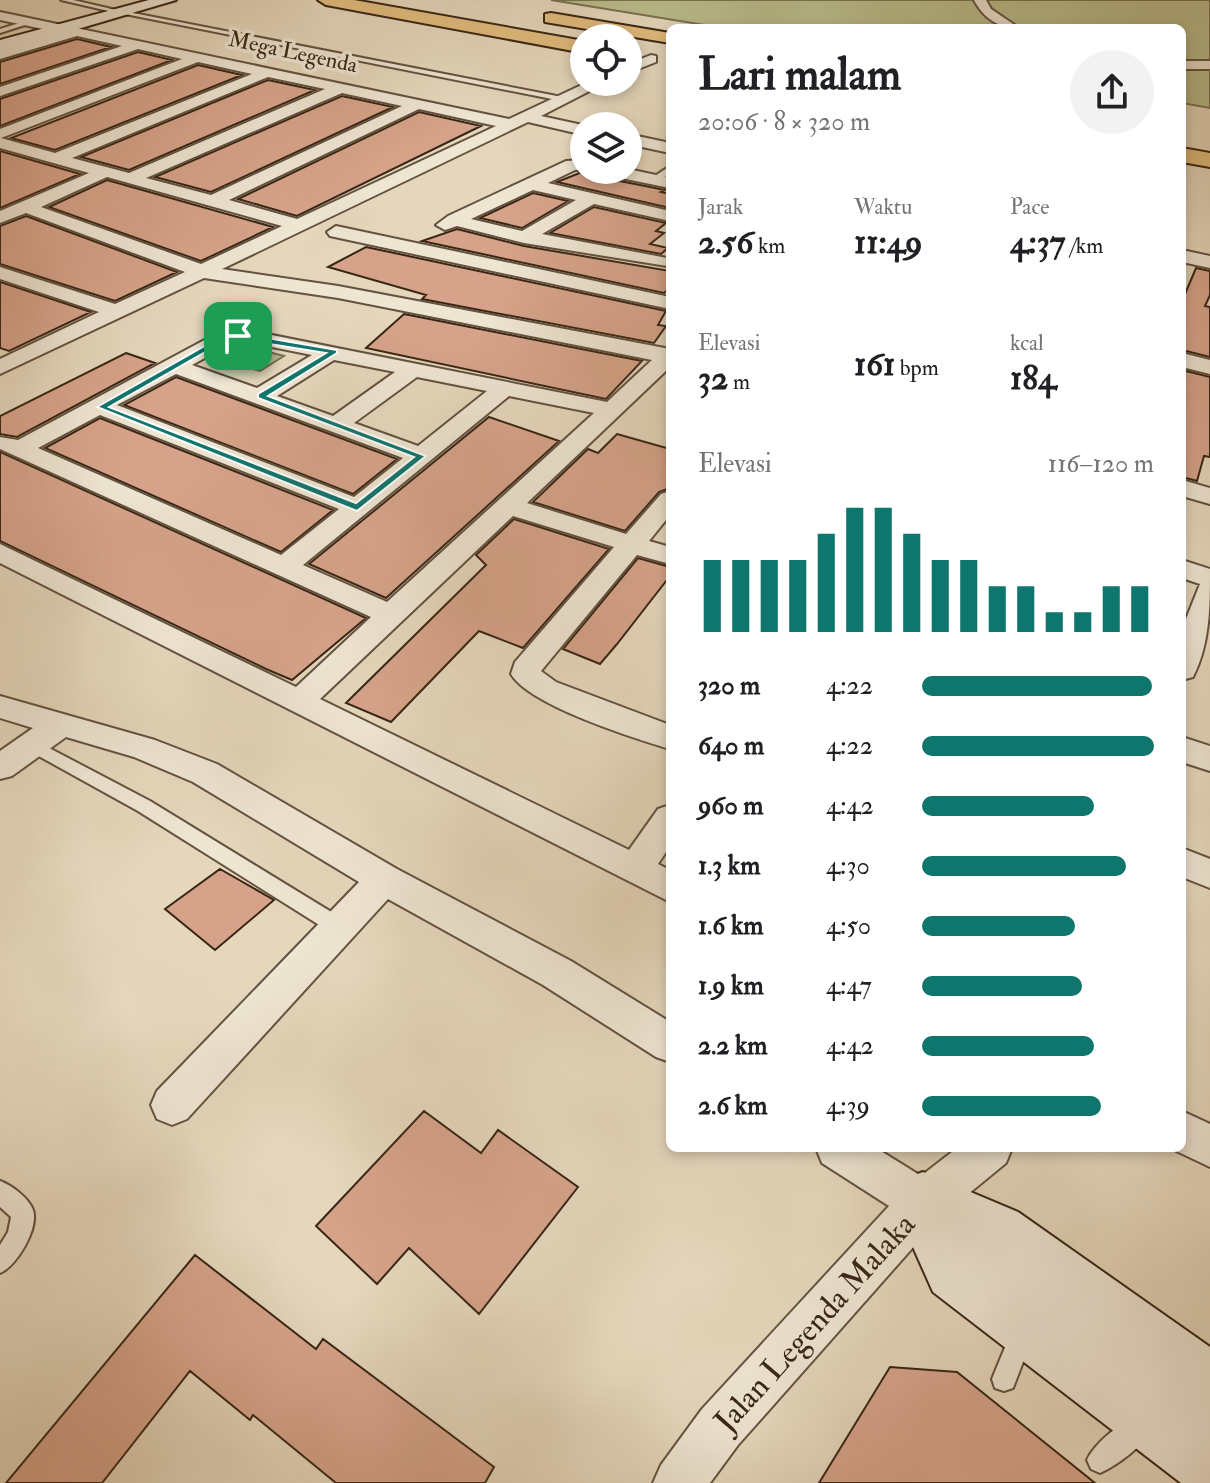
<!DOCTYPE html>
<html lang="id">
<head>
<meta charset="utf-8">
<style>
	body { margin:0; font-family:"IM FELL Double Pica",serif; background:#f2f2f2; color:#202124; height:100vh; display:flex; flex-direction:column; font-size:30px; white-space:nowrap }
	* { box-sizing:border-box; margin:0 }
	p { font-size:26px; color:#757577 }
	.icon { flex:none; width:44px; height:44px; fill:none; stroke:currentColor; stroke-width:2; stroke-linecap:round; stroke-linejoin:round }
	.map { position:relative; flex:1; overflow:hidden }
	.side { position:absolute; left:666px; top:24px; width:520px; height:1128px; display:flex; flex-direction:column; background:#fff; border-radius:12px; box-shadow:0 4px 12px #0003 }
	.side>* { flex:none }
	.tools { position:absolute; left:570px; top:24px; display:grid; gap:16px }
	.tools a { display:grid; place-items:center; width:72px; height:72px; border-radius:50%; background:#fff; box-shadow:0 4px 12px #0003; font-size:40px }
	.pin { position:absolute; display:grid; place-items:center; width:68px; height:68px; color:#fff; margin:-34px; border-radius:16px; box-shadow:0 4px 12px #0006 }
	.round { display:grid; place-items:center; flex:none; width:84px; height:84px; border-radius:42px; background:#f2f2f2 }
	.overview { display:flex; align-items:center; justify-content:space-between; height:136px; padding:0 32px }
	h1 { font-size:44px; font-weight:800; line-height:60px }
	.metrics { display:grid; grid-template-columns:repeat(3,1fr); gap:12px; height:136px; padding:8px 32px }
	.metrics div { display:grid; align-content:center }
	.metrics b { font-size:34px; font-weight:800 }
	.metrics small { font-size:22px; font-weight:400 }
	.metrics p { font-size:22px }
	.chart { height:224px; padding:16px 32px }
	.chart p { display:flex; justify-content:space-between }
	.chart svg { width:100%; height:144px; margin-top:8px; stroke:#0f766e; stroke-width:6 }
	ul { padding:0 32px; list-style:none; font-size:26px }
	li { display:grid; grid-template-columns:128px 96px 1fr; align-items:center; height:60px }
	li i { height:20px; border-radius:10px; background:#0f766e }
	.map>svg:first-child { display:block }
	.green { fill:#babd8d; stroke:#797251; stroke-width:2 }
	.building { fill:#d6a38a; stroke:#382615; stroke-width:2 }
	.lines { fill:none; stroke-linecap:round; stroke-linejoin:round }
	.lane-casing { stroke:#63523f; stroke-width:4 }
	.street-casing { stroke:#63523f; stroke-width:4 }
	.secondary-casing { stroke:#382615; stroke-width:4 }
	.highway-casing { stroke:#382615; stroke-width:4 }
	.lane { fill:#eee5d3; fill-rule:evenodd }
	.street { fill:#eee5d3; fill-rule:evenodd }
	.secondary { fill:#eee5d3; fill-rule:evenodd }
	.highway { fill:#e2bc7e; fill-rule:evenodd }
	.route { fill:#0f766e; stroke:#fff; stroke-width:2; fill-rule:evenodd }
	.labels { text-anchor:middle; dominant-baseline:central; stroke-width:7; stroke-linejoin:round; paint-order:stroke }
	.far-street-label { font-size:22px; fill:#382615; stroke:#eee5d3 }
	.near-street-label { font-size:32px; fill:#382615; stroke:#eee5d3 }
</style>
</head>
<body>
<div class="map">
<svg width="1210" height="1483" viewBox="0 0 1210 1483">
	<rect width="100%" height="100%" fill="#e5d7bc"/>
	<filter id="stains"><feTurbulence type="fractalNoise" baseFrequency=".0025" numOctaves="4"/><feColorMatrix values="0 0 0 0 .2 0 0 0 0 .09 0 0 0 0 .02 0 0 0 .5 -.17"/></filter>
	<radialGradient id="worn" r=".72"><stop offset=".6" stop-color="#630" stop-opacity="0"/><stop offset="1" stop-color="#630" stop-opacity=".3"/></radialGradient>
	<path class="green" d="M551,0H1210V108L1182,103V28H723Z
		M234,343L284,356L260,371L210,357Z"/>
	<path class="building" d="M77,39L111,47L0,84V62Z
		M138,52L172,60L0,126V99Z
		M198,65L242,75L55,150L11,138Z
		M268,80L315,90L129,170L81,157Z
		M342,96L393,107L211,192L155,177Z
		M419,112L481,126L297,216L238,199Z
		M0,151L80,174L0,208Z
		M587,170L596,171L600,177L665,190L661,192L670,194V208L557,182Z
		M107,180L273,227L201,261L49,207Z
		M533,193L568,201L522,228L480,218Z
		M594,207L666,223L656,231L664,233L650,244L668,248L661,254L550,233Z
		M26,216L177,272L115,301L0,264V226Z
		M457,229L524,246L670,271V288L664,293L422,241Z
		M366,247L666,311L658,325L666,326L654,343L422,299L426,295L328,267Z
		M1196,268L1210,271V295L1205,306L1210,307V357L1182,350V301Z
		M0,282L91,312L9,351L0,348Z
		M404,314L642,361L606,399L366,348Z
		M126,353L155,363L17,437L0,434V416Z
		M1182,370L1210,377V457L1204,456L1197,481L1182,477Z
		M176,377L397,459L353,494L124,405Z
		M489,417L559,441L386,598L309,564Z
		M100,418L333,510L281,552L45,448Z
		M617,434L670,449V488L659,492L625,531L533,502L588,449L598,453Z
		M0,452L366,618L292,680L266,669L0,541Z
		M514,519L609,549L523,648L479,631L391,722L346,703L486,565L476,555Z
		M638,558L670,567V576L617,644L600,664L563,649Z
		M220,869L274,900L215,950L165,909Z
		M424,1111L481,1153L498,1130L578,1187L479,1314L409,1248L377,1284L316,1226Z
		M195,1255L316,1349L323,1339L494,1467L485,1483H336L253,1415L250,1420L190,1371L102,1483H6Z
		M890,1367L957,1372L1095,1483H819Z"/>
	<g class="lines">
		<g class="lane-casing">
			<path id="lane" d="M61,0H73L116,10L113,12Z
				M123,11L562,97L566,99L562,101L125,14Z
				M29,20L31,23L0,33V29Z
				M670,166V173L658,182H652V178Z
				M32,739L150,801L346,921L348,927L346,933L339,935L332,933L138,811L26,749L24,745Z
				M0,1181C11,1185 29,1198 33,1210C39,1228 17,1266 0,1273V1245L8,1232L11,1217L0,1207Z
				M1021,1324L1029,1328L1033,1336L1013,1388L1004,1391L995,1388L992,1379L1013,1328Z
				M1141,1413L1150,1417L1154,1426C1146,1444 1118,1465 1100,1473L1091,1469L1087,1460C1095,1442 1123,1421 1141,1413Z"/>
		</g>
		<g class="street-casing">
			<path id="street" d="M974,0H986L991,9L1019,28C999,28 984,19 974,0Z
				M0,12L509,119L588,82H607L541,116L587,126L584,135L528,122L222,269L338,286L670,349V367L527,503L626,534L661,494L670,491V515L649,541L670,547V564L637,555L541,671L556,682L670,725V749C633,738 529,705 511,674L515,662L614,547L513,516L320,699L629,850L658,809L670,805V846L658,864L670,870V902L0,563V544L296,687L371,617L0,449V437L18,440L212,336L252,331L607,402L652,360L338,298L204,278L0,374V359L99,312L0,279V267L115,304L185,272L26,213L0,223V211L89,173L0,148V129L182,59L138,49L0,96V87L122,46L77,36L0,59V51L62,33L0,20ZM198,62L252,74L55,153L1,138ZM268,77L325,89L129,173L72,158ZM342,93L402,106L211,195L146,178ZM419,109L496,126L297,219L229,200ZM107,177L282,226L201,264L41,207ZM252,343L312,355L257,388L192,365L225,347ZM334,360L395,372L333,416L277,396ZM176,374L403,458L354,497L117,405ZM417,377L487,391L418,446L354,423ZM509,396L594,413L387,602L303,565ZM100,415L339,509L281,555L38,448Z
				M651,55L656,56V62L628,73V64Z
				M1182,61H1210V69H1182Z
				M628,134L670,143V153L628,144Z
				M584,160V170H575L548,183L670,211V221L594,204L542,234L667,258L670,262L667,266L524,243L457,226L445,230L436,225L448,216L566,161ZM533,190L576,200L522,231L471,219Z
				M628,169L670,178V188L601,174L599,170Z
				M336,226L670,297V309L330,236L327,232Z
				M1182,250L1210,256V268L1182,262Z
				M1182,353L1210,360V374L1182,367Z
				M1182,480L1210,488V504L1182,496Z
				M1182,560L1210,569C1210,606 1210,644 1193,677L1182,680V629L1200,584L1182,578Z
				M0,696L155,740L217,764L397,869L571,961L670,1022V1062L656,1057L543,985L388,899L187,1119L172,1125L157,1119L151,1105L157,1091L359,882L193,782L134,757L66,737L12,776L0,779V751L33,728L0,718Z
				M1182,737L1210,746V771L1182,762Z
				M1182,848L1210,859V888L1182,877Z
				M1182,1111L1210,1124V1167L1170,1148H1182Z
				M816,1148H876L921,1176L957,1148H1012L1006,1163L939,1218L738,1445L710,1483H653L661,1465L702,1409L889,1206L822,1163Z"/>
		</g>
		<g class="secondary-casing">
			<path id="secondary" d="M149,0H176L0,52V40Z
				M923,1172L1018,1212L1210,1347V1483H1181L933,1292L893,1202L901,1180Z"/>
		</g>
		<g class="highway-casing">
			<path id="highway" d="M318,0H354L584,41V53L326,5Z
				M551,13L670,33V43L545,22V14Z
				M1182,148L1210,153V167L1182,162Z"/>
		</g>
		<use href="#lane" class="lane"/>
		<use href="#street" class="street"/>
		<use href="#secondary" class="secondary"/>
		<use href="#highway" class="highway"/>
	</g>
	<path class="route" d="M238,333L337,350V353L268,396L426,456L357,511L97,407L217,339ZM238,339L326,353L258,394V398L414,457L356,503L109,407L223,342Z"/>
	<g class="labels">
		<g class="far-street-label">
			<text transform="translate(293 52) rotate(12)">Mega Legenda</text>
		</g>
		<g class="near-street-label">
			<text transform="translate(815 1323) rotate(-48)">Jalan Legenda Malaka</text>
		</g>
	</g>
	<rect width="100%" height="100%" filter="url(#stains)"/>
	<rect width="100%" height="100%" fill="url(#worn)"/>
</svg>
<div class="tools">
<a><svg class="icon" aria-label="locate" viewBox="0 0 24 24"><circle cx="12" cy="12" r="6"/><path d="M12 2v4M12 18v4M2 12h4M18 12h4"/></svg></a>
<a><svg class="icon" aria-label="layers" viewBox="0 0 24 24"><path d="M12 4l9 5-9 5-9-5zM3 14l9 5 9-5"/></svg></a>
</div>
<div class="pin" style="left:238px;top:336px;background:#1e9e55"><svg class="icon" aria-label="arrive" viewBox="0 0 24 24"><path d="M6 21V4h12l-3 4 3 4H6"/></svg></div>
<section class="side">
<div class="overview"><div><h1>Lari malam</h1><p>20:06 · 8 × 320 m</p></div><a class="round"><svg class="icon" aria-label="share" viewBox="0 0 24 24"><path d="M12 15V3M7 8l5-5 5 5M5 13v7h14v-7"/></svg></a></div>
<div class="metrics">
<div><p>Jarak</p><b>2.56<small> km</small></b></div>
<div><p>Waktu</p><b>11:49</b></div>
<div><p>Pace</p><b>4:37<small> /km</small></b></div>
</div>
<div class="metrics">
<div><p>Elevasi</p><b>32<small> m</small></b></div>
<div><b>161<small> bpm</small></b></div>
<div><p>kcal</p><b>184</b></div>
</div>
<div class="chart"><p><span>Elevasi</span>116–120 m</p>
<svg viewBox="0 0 160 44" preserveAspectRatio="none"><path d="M5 44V22M15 44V22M25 44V22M35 44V22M45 44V14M55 44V6M65 44V6M75 44V14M85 44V22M95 44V22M105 44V30M115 44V30M125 44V38M135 44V38M145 44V30M155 44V30"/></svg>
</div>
<ul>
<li><b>320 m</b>4:22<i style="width:99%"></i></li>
<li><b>640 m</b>4:22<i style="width:100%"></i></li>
<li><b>960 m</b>4:42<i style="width:74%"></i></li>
<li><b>1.3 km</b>4:30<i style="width:88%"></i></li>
<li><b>1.6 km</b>4:50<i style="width:66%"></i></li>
<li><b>1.9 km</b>4:47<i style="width:69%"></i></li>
<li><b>2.2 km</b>4:42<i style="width:74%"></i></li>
<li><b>2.6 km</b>4:39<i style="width:77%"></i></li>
</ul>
</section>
</div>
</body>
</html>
